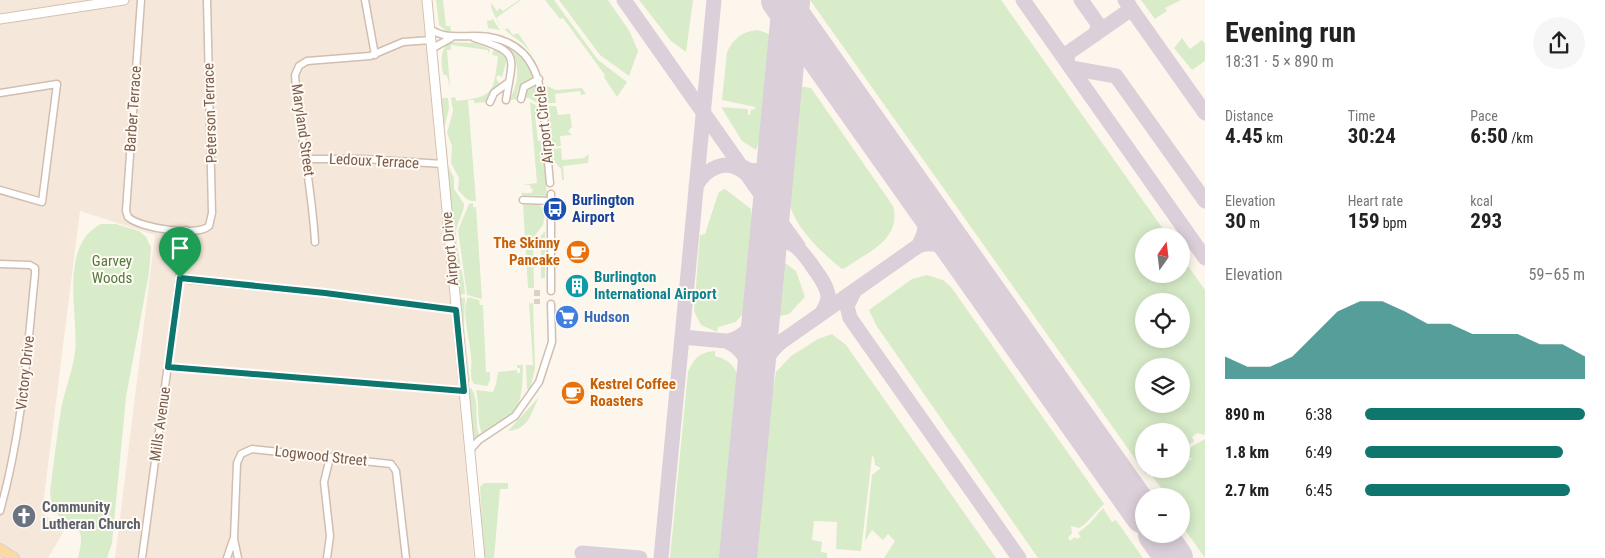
<!DOCTYPE html>
<html lang="en">
<head>
<meta charset="utf-8">
<style>
	body { margin:0; font-family:"Roboto Condensed",sans-serif; background:#f6f6f6; color:#222; height:100vh; display:flex; flex-direction:column; font-size:19px; white-space:nowrap }
	* { box-sizing:border-box; margin:0 }
	p { font-size:16px; color:#767676 }
	.icon { flex:none; width:28px; height:28px; fill:none; stroke:currentColor; stroke-width:2; stroke-linecap:round; stroke-linejoin:round }
	.map { position:relative; flex:1; overflow:hidden }
	.drawer { display:flex; flex-direction:column; background:#fff; width:400px }
	.drawer>* { flex:none }
	.needle { width:32px; rotate:14deg }
	.tools { position:absolute; left:1135px; top:228px; display:grid; gap:10px }
	.tools a { display:grid; place-items:center; width:55px; height:55px; border-radius:50%; background:#fff; box-shadow:0 2px 12px #0003; font-size:25px }
	.pin { position:absolute; display:grid; place-items:center; width:42px; height:42px; color:#fff; margin:-51px -21px; border-radius:50% 50% 50% 0; rotate:-45deg; box-shadow:0 0 5px #0007 }
	.pin .icon { rotate:45deg }
	.round { display:grid; place-items:center; flex:none; width:52px; height:52px; border-radius:26px; background:#f6f6f6 }
	.summary { display:flex; align-items:center; justify-content:space-between; height:85px; padding:0 20px }
	h1 { font-size:28px; font-weight:700; line-height:38px }
	.figures { display:grid; grid-template-columns:repeat(3,1fr); gap:8px; height:85px; padding:5px 20px }
	.figures div { display:grid; align-content:center }
	.figures b { font-size:21px; font-weight:700 }
	.figures small { font-size:14px; font-weight:400 }
	.figures p { font-size:14px }
	.chart { height:140px; padding:10px 20px }
	.chart p { display:flex; justify-content:space-between }
	.chart svg { width:100%; height:90px; margin-top:5px; fill:#0f766e; opacity:.7 }
	ul { padding:0 20px; list-style:none; font-size:16px }
	li { display:grid; grid-template-columns:80px 60px 1fr; align-items:center; height:38px }
	li i { height:12px; border-radius:6px; background:#0f766e }
	main { display:flex; flex:1; min-height:0 }
	.map>svg:first-child { display:block }
	.residential { fill:#f5e8da }
	.green { fill:#d8ecc9; fill-rule:evenodd }
	.lines { fill:none; stroke-linecap:round; stroke-linejoin:round }
	.taxiway { stroke:#dbcfda; stroke-width:15 }
	.runway { stroke:#dbcfda; stroke-width:38 }
	.street-tunnel { stroke:#dcd0c4; stroke-width:6; stroke-dasharray:6 3; stroke-linecap:butt }
	.street-casing { stroke:#d1beb0; stroke-width:9 }
	.secondary-casing { stroke:#d6c0b0; stroke-width:11 }
	.primary-casing { stroke:#dad1cd; stroke-width:12 }
	.street { stroke:#fff; stroke-width:6 }
	.secondary { stroke:#fff; stroke-width:9 }
	.primary { stroke:#fbd9a5; stroke-width:10 }
	.route-casing { stroke:#fff; stroke-width:10 }
	.route { stroke:#0f766e; stroke-width:6 }
	.labels { text-anchor:middle; dominant-baseline:central; stroke-width:4; stroke-linejoin:round; paint-order:stroke }
	.street-label { font-size:15px; fill:#7a5c4d; stroke:#fffaf3 }
	.transit-label { font-size:15px; font-weight:bold; fill:#164399; stroke:#fffaf3; text-anchor:start }
	.food-label { font-size:15px; font-weight:bold; fill:#c56008; stroke:#fffaf3; text-anchor:end }
	.park-label { font-size:15px; fill:#537a41; stroke:#fffaf3 }
	.culture-label { font-size:15px; font-weight:bold; fill:#0d838f; stroke:#fffaf3; text-anchor:start }
	.shop-label { font-size:15px; font-weight:bold; fill:#366cbe; stroke:#fffaf3; text-anchor:start }
	.worship-label { font-size:15px; font-weight:bold; fill:#5b616d; stroke:#fffaf3; text-anchor:start }
</style>
</head>
<body>
<main>
<div class="map">
<svg width="1205" height="558" viewBox="0 0 1205 558">
	<rect width="100%" height="100%" fill="#fdf6ec"/>
	<path class="residential" d="M0,0H422L474,558H115L155,235L80,211L42,513L65,529L48,558H0Z"/>
	<path class="green" d="M436,0H443L446,26H450L451,31H446L439,25Z
		M519,0H521L496,18L504,30L508,28L513,35L518,33L540,66C535,58 530,51 523,44C506,30 498,29 491,6L492,18L500,30L488,28L487,21L492,20L491,3L497,11L500,8L503,11Z
		M545,0H554L598,60L627,82L617,97L604,77L605,75L563,18L560,19Z
		M559,0H608L630,32L638,51L629,76L600,55Z
		M639,0H693L686,52L671,41Z
		M810,0H1001L1168,236H1144V274H1181V256L1205,290V435L1197,433L1192,437L1194,441L1181,450V431H1144V469H1154L1146,474ZM1144,301H1181V339H1144ZM1181,366V404H1144V366Z
		M1141,0H1181L1165,8L1167,11L1155,19Z
		M758,30L772,35L762,134L756,150L742,141L721,107L748,109V115H750L751,110L755,109V107L722,100L727,52C734,38 742,31 758,30Z
		M1182,38L1190,49L1202,40L1205,44V61L1192,70L1174,48Z
		M449,42L474,43L490,49L488,54V50L451,45V50H447L450,87L447,76L443,74C441,61 440,51 449,42Z
		M507,46L522,58L534,76C528,86 514,84 518,99L509,100C516,89 520,73 515,59C514,54 509,50 507,46Z
		M494,48L501,51L507,59L502,77L498,75L496,78L500,85L489,94L486,102L474,103V100H468L476,201C467,202 464,196 458,190L459,178L451,163L452,146L447,133L453,111L451,98L455,97L456,101C495,97 493,93 498,56L492,55Z
		M533,86L537,87L539,104L529,98H524L525,90Z
		M547,86L556,90L582,88L586,94L581,95L580,91L555,94L556,103H548Z
		M797,86L811,88L893,206C902,239 868,252 845,268L842,269C822,253 794,227 789,201C783,178 793,111 797,86Z
		M443,98H448L449,108L443,133L447,147L448,165L454,178V189L464,204C464,214 456,223 456,234C457,255 464,273 465,294L459,295L440,102Z
		M530,102L539,107L540,115L535,116L538,141H542L547,196L522,195V190L523,193H532L533,189H531L530,185H522L537,183Z
		M548,106H556L558,115L570,114L572,127L568,131L572,135L560,136L561,146L552,147Z
		M561,148L562,160L584,158L589,154L588,163L563,166L564,180H562L561,169L553,160V149Z
		M725,189L751,209L753,229L745,311L736,322L718,327L717,332L701,325L694,311L700,235L705,234L717,197L719,192Z
		M473,203V207H476L482,299L467,295L458,230L469,204Z
		M523,205H539L546,210L543,225L533,238L534,288H528Z
		M101,224H116L139,231L146,237L151,247L149,273L126,397L112,543L107,558H78C87,522 75,532 57,514C51,508 51,499 50,491C54,462 57,433 62,404C66,387 73,369 75,352C79,314 58,246 101,224Z
		M545,231V278H541V236Z
		M785,263L796,271L805,297L789,314L780,316L777,313C776,296 777,279 785,263Z
		M927,275L943,280L951,287L1104,504L1084,525L1079,528L1071,526L1072,533L1068,538L1070,541L1075,537L1076,539L1081,537L1078,533L1089,524L1103,508L1112,522L1116,520L1143,558H1038L876,325L869,310L912,279Z
		M459,297L465,298L464,326L470,382L467,381Z
		M468,297L479,300L480,305H483L486,372H490V381L487,386L474,384C468,376 473,366 471,357C470,340 461,312 468,297Z
		M533,301L535,368L530,390L527,389L526,365H533L529,303L532,304Z
		M832,334L846,345L996,558H884L895,541L888,534L883,540L872,530L865,541L872,475L881,468L875,465L874,457L872,456L861,551L836,549L837,522L814,521L812,540L822,542L821,552L827,553V558H753L768,416L776,372L791,356L818,339Z
		M715,351V356C728,359 737,367 739,381L723,558H670L688,372C694,358 700,352 715,351Z
		M517,365H523C522,408 520,412 482,434C476,419 480,405 476,390L493,392L496,384L498,372L517,370V373H520V368H517Z
		M471,388C480,400 474,420 479,435L474,441L468,389Z
		M539,397C530,415 529,429 508,431Z
		M1205,439V558L1181,524V496H1161L1158,491L1162,489L1151,474L1159,469H1181V459L1185,463L1192,459L1187,456L1191,447Z
		M484,483H508V489H500L494,558H484L480,487Z"/>
	<g class="lines">
		<path class="taxiway" d="M624,0L774,213
			M1023,0L1205,258
			M1081,0L1098,24L1096,34
			M1125,0L1205,113
			M1067,62L1068,53L1127,12L1129,5
			M1071,68L1116,76L1205,201
			M740,165C758,179 771,166 777,148
			M696,186C706,168 727,157 745,173
			M771,204L774,213L798,246
			M918,246C936,239 950,250 964,261
			M767,256C784,227 801,249 813,267C819,276 827,285 828,296C828,303 825,308 821,314
			M855,290L847,306L850,318L1019,558
			M682,337L769,345L781,342L918,246C929,229 926,216 920,198
			M728,341C743,338 763,319 760,305
			M728,342C748,351 751,371 754,391
			M755,387C761,368 766,355 781,342
			M582,553L640,558
			M661,558L714,0"/>
		<path class="runway" d="M780,0L1144,515
			M1157,534L1174,558
			M738,558L791,2"/>
		<path class="street-tunnel" d="M537,290V304"/>
		<g class="street-casing">
			<path id="street" d="M141,0L126,211L128,217C139,228 197,237 209,226L212,213L207,0
				M365,0L375,55
				M430,29C449,42 467,33 489,37C538,45 541,85 545,126C547,145 548,164 550,183
				M474,38C521,53 513,55 506,100
				M431,49L451,38
				M0,93L57,84L42,202L0,190
				M521,99L524,87L539,79
				M490,102L494,93L509,82
				M305,159H363L443,164
				M523,200L551,201
				M315,242C312,186 299,131 295,75L299,66L307,61L370,56L403,42L431,40
				M0,264L30,265L35,268V274C27,354 22,433 0,511
				M180,279L325,293L456,310
				M551,291V194
				M168,367L464,391
				M470,450L479,440L515,416L539,382L552,342L551,304
				M142,558L186,230
				M227,558L233,540
				M238,558L234,539L237,463L241,454L252,449L391,464L396,471L406,558
				M327,558L330,536L324,482L330,457"/>
		</g>
		<g class="secondary-casing">
			<path id="secondary" d="M427,0L480,558
				M0,19L124,0"/>
		</g>
		<g class="primary-casing">
			<path id="primary" d="M0,549L14,558"/>
		</g>
		<use href="#street" class="street"/>
		<use href="#secondary" class="secondary"/>
		<use href="#primary" class="primary"/>
	</g>
	<g class="lines">
		<g class="route-casing">
			<path id="route" d="M180,278L325,293L456,310L464,391L168,367Z"/>
		</g>
		<use href="#route" class="route"/>
	</g>
	<defs>
		<g id="bus-disc" transform="scale(1.25)"><circle r="9.5" fill="#1a4fb4" stroke="#fffaf3"/><path d="M-5-6H5V4H4V6H2V4H-2V6H-4V4H-5ZM-3.5-4V0h7V-4ZM-3.5 1.2v1.5H-2V1.2ZM2 1.2v1.5H3.5V1.2Z" fill="#fff"/></g>
		<g id="cafe-disc" transform="scale(1.25)"><circle r="9.5" fill="#e8710a" stroke="#fffaf3"/><path d="M-5.5-4.5H6V0H3Q3 3.5 0 3.5H-2.5Q-5.5 3.5-5.5 0ZM3-3.2v2h1.7v-2ZM-6 4.5H4V6H-6Z" fill="#fff"/></g>
		<g id="building-disc" transform="scale(1.25)"><circle r="9.5" fill="#0f9aa8" stroke="#fffaf3"/><path d="M-4-6H4V6H1V3H-1V6H-4ZM-2.5-4.3h1.7v1.8h-1.7ZM.8-4.3h1.7v1.8H.8ZM-2.5-1h1.7V.8h-1.7ZM.8-1h1.7V.8H.8Z" fill="#fff"/></g>
		<g id="supermarket-disc" transform="scale(1.25)"><circle r="9.5" fill="#3f7fe0" stroke="#fffaf3"/><path d="M-6-5.5h2.5l.6 2H6L4.5 2H-2.5L-4.4-4H-6ZM-1.5 3.2a1.3 1.3 0 1 0 .1 0ZM3 3.2a1.3 1.3 0 1 0 .1 0Z" fill="#fff"/></g>
		<g id="church-disc" transform="scale(1.25)"><circle r="9.5" fill="#6b7280" stroke="#fffaf3"/><path d="M-1.2-6h2.4v3.5h3.3v2.4h-3.3V6h-2.4V-.1h-3.3v-2.4h3.3Z" fill="#fff"/></g>
	</defs>
	<g fill-rule="evenodd">
		<use href="#bus-disc" x="555" y="209"/>
		<use href="#cafe-disc" x="578" y="252"/>
		<use href="#building-disc" x="577" y="286"/>
		<use href="#supermarket-disc" x="567" y="317"/>
		<use href="#cafe-disc" x="573" y="393"/>
		<use href="#church-disc" x="24" y="516"/>
	</g>
	<g class="labels">
		<g class="street-label">
			<text transform="translate(133 109) rotate(-86)">Barber Terrace</text>
			<text transform="translate(210 113) rotate(-92)">Peterson Terrace</text>
			<text transform="translate(544 125) rotate(-96)">Airport Circle</text>
			<text transform="translate(303 130) rotate(82)">Maryland Street</text>
			<text transform="translate(374 161) rotate(3)">Ledoux Terrace</text>
			<text transform="translate(450 249) rotate(-95)">Airport Drive</text>
			<text transform="translate(25 373) rotate(-84)">Victory Drive</text>
			<text transform="translate(160 424) rotate(-82)">Mills Avenue</text>
			<text transform="translate(321 456) rotate(6)">Logwood Street</text>
		</g>
		<g class="transit-label">
			<text x="572" y="200">Burlington<tspan x="572" dy="17">Airport</tspan></text>
		</g>
		<g class="food-label">
			<text x="560" y="243">The Skinny<tspan x="560" dy="17">Pancake</tspan></text>
			<text x="590" y="384" text-anchor="start">Kestrel Coffee<tspan x="590" dy="17">Roasters</tspan></text>
		</g>
		<g class="park-label">
			<text x="112" y="261">Garvey<tspan x="112" dy="17">Woods</tspan></text>
		</g>
		<g class="culture-label">
			<text x="594" y="277">Burlington<tspan x="594" dy="17">International Airport</tspan></text>
		</g>
		<g class="shop-label">
			<text x="584" y="317">Hudson</text>
		</g>
		<g class="worship-label">
			<text x="42" y="507">Community<tspan x="42" dy="17">Lutheran Church</tspan></text>
		</g>
	</g>
</svg>
<div class="tools">
<a><svg class="needle" viewBox="-14 -14 28 28"><path d="M0-13l5 13h-10z" fill="#e53935"/><path d="M0 13l5-13h-10z" fill="#767676"/></svg></a>
<a><svg class="icon" aria-label="locate" viewBox="0 0 24 24"><circle cx="12" cy="12" r="6"/><path d="M12 2v4M12 18v4M2 12h4M18 12h4"/></svg></a>
<a><svg class="icon" aria-label="layers" viewBox="0 0 24 24"><path d="M12 4l9 5-9 5-9-5zM3 14l9 5 9-5"/></svg></a>
<a>+</a>
<a>−</a>
</div>
<div class="pin" style="left:180px;top:278px;background:#1e9e55"><svg class="icon" aria-label="arrive" viewBox="0 0 24 24"><path d="M6 21V4h12l-3 4 3 4H6"/></svg></div>
</div>
<section class="drawer">
<div class="summary"><div><h1>Evening run</h1><p>18:31 · 5 × 890 m</p></div><a class="round"><svg class="icon" aria-label="share" viewBox="0 0 24 24"><path d="M12 15V3M7 8l5-5 5 5M5 13v7h14v-7"/></svg></a></div>
<div class="figures">
<div><p>Distance</p><b>4.45<small> km</small></b></div>
<div><p>Time</p><b>30:24</b></div>
<div><p>Pace</p><b>6:50<small> /km</small></b></div>
</div>
<div class="figures">
<div><p>Elevation</p><b>30<small> m</small></b></div>
<div><p>Heart rate</p><b>159<small> bpm</small></b></div>
<div><p>kcal</p><b>293</b></div>
</div>
<div class="chart"><p><span>Elevation</span>59–65 m</p>
<svg viewBox="0 0 160 44" preserveAspectRatio="none"><path d="M0 44V33L10 38L20 38L30 33L40 22L50 11L60 6L70 6L80 11L90 17L100 17L110 22L120 22L130 22L140 27L150 27L160 33V44z"/></svg>
</div>
<ul>
<li><b>890 m</b>6:38<i style="width:100%"></i></li>
<li><b>1.8 km</b>6:49<i style="width:90%"></i></li>
<li><b>2.7 km</b>6:45<i style="width:93%"></i></li>
</ul>
</section>
</main>
</body>
</html>
